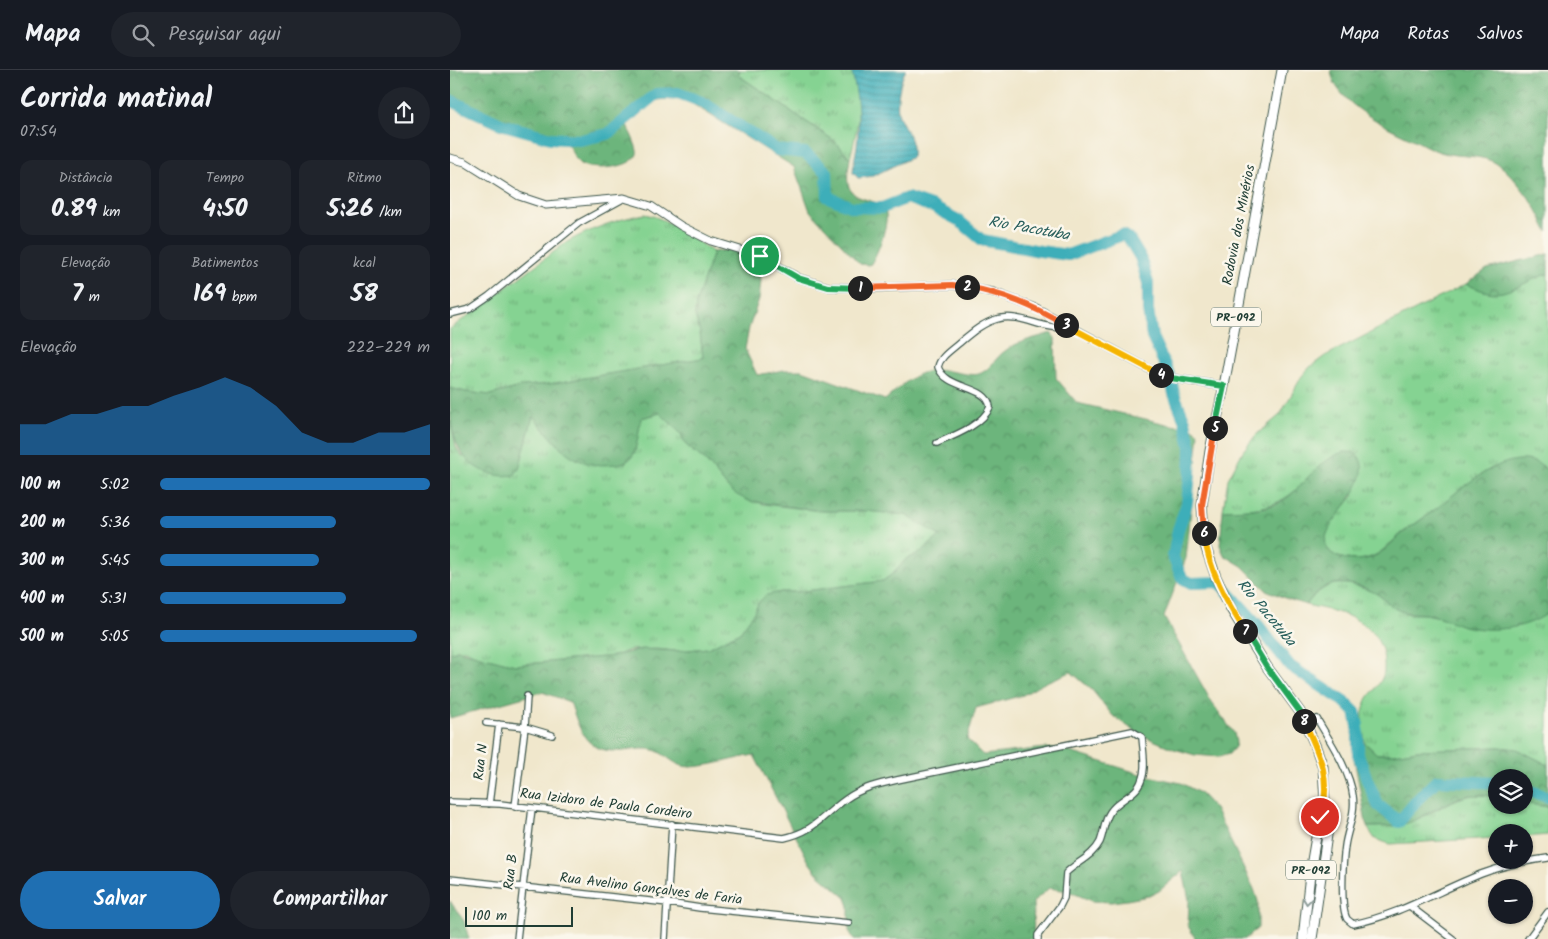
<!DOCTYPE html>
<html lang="pt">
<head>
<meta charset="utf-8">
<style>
	body { margin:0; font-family:Kalam,sans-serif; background:#20242c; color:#f1f3f6; height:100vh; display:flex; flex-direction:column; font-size:19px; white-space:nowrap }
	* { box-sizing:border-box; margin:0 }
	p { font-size:16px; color:#9ea1a6 }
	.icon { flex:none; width:28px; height:28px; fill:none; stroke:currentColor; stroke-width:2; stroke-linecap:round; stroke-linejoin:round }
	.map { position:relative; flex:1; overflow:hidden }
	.drawer { display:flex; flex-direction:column; background:#171b24; width:450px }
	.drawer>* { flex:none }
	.buttons { position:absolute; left:1038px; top:699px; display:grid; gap:10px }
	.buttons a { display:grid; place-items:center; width:45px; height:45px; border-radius:50%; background:#171b24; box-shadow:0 1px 4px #0004; font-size:25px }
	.scale { position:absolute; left:15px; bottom:12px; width:108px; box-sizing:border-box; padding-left:5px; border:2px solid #1f3d34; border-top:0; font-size:14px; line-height:18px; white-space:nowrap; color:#1f3d34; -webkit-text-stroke:4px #fbf7ec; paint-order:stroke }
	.pin { position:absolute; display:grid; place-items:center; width:42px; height:42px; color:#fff; margin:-21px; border:2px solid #fff; border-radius:50%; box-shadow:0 1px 5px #0007 }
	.km { position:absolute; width:25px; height:25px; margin:-12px; border-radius:50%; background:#222; color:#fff; font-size:14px; line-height:25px; text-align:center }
	.round { display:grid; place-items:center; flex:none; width:52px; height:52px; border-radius:26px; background:#20242c }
	.summary { display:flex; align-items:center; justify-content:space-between; height:85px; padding:0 20px }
	h1 { font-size:28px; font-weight:600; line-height:38px }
	.metrics { display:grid; grid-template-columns:repeat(3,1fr); gap:8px; height:85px; padding:5px 20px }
	.metrics div { display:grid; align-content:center; border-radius:12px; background:#20242c; text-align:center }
	.metrics b { font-size:25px; font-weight:600 }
	.metrics small { font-size:14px; font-weight:400 }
	.metrics p { font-size:14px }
	.chart { height:140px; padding:10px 20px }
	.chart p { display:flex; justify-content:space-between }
	.chart svg { width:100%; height:90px; margin-top:5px; fill:#1f6fb2; opacity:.7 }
	.primary-button { display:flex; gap:10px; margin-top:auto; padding:10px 20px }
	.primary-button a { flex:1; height:58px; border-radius:30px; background:#1f6fb2; color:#fff; font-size:20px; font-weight:600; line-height:58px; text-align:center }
	.primary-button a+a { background:#20242c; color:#f1f3f6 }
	ul { padding:0 20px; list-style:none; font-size:16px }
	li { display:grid; grid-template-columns:80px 60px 1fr; align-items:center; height:38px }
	li i { height:12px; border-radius:6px; background:#1f6fb2 }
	header { display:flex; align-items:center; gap:30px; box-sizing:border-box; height:70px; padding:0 25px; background:#171b24; border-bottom:1px solid #363941 }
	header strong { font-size:24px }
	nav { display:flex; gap:28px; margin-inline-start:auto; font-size:18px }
	.search { width:350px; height:45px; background:#20242c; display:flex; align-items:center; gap:12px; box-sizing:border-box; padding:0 18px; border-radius:28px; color:#9ea1a6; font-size:19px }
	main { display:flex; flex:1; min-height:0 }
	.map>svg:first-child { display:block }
	.grass { fill:url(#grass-tufts); stroke:#528863 }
	.forest { fill:url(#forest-crowns); stroke:#467958 }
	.water { fill:url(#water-rules); stroke:#2e7676 }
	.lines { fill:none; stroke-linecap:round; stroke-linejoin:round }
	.river { stroke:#3eaeb9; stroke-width:12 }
	.minor-casing { stroke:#3e564b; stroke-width:8 }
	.tertiary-casing { stroke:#3e564b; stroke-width:9 }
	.primary-casing { stroke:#3e564b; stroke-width:11 }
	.minor { stroke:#fff; stroke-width:5.5 }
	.tertiary { stroke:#fff; stroke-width:7 }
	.primary { stroke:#fff; stroke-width:9 }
	.oneway { stroke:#8f9e9a }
	.split-1-casing { stroke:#fff; stroke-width:10 }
	.split-2-casing { stroke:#fff; stroke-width:10 }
	.split-3-casing { stroke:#fff; stroke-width:10 }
	.split-4-casing { stroke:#fff; stroke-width:10 }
	.split-5-casing { stroke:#fff; stroke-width:10 }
	.split-6-casing { stroke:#fff; stroke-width:10 }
	.split-7-casing { stroke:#fff; stroke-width:10 }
	.split-8-casing { stroke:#fff; stroke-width:10 }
	.split-9-casing { stroke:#fff; stroke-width:10 }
	.split-1 { stroke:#22a559; stroke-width:6 }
	.split-2 { stroke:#f0652b; stroke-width:6 }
	.split-3 { stroke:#f0652b; stroke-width:6 }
	.split-4 { stroke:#f5b400; stroke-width:6 }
	.split-5 { stroke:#22a559; stroke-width:6 }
	.split-6 { stroke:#f0652b; stroke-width:6 }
	.split-7 { stroke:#f5b400; stroke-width:6 }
	.split-8 { stroke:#22a559; stroke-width:6 }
	.split-9 { stroke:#f5b400; stroke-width:6 }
	.labels { text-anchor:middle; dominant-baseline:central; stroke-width:5; stroke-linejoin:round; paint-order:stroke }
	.shield { fill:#fbf7ec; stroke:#61756b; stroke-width:1 }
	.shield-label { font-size:12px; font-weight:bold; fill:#1f3d34 }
	.street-label { font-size:14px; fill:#1f3d34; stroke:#fbf7ec }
	.water-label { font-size:15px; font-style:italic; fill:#285f5c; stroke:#fbf7ec }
</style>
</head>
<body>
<header>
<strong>Mapa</strong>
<div class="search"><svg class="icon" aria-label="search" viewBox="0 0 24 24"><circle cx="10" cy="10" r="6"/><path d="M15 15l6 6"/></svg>Pesquisar aqui</div>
<nav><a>Mapa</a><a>Rotas</a><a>Salvos</a></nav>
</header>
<main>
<section class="drawer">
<div class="summary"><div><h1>Corrida matinal</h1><p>07:54</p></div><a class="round"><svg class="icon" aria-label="share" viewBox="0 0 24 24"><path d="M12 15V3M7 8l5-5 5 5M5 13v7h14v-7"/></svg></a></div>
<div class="metrics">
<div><p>Distância</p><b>0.89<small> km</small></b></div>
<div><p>Tempo</p><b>4:50</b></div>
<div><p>Ritmo</p><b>5:26<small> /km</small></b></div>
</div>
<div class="metrics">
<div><p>Elevação</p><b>7<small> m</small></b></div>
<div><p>Batimentos</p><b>169<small> bpm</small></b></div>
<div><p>kcal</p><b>58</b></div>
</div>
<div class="chart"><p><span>Elevação</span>222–229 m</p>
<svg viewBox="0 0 160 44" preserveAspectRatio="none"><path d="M0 44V29L10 29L20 24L30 24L40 20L50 20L60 15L70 11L80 6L90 11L100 20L110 33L120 38L130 38L140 33L150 33L160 29V44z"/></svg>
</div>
<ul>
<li><b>100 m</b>5:02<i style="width:100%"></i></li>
<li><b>200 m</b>5:36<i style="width:65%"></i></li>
<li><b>300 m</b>5:45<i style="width:59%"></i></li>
<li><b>400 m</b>5:31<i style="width:69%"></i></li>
<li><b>500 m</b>5:05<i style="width:95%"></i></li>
</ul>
<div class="primary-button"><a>Salvar</a><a>Compartilhar</a></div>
</section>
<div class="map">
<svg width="1098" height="869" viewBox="0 0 1098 869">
	<defs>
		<pattern id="grass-tufts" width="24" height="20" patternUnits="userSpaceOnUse" patternTransform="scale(1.25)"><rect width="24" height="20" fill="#85d392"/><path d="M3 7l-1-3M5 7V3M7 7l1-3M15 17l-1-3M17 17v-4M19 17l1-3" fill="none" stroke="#6cac78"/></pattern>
		<pattern id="forest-crowns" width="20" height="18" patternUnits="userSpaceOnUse" patternTransform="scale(1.25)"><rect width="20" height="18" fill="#6cb57c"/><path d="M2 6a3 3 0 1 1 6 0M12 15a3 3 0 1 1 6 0" fill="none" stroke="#589466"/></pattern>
		<pattern id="water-rules" width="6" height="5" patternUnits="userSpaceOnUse" patternTransform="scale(1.25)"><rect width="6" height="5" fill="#3eaeb9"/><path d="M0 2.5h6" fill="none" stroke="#338f97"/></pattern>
	</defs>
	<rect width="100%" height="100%" fill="#fbf7ec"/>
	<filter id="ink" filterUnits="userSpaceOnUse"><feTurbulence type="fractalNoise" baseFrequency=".02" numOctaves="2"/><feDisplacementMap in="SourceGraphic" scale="10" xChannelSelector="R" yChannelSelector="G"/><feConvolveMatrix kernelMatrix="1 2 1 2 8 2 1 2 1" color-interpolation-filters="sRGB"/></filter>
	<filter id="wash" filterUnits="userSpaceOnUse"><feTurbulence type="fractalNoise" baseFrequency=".0096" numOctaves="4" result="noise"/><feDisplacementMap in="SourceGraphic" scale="20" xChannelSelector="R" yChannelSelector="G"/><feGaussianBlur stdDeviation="1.12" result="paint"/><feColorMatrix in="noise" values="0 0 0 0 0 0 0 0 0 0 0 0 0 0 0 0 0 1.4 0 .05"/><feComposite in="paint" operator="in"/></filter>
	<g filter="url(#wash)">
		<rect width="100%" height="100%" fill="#f0e7cc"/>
		<path class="grass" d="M290,0H404C413,30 408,58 400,88L386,72L288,5Z
			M195,144C220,149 242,168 263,182L246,233L245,245L250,262L253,288L99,314L74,316L40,325L16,322L0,318V259L117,172C141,159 167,149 195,144Z
			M1098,204V401L1092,395C1081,395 1051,394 1042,398C1022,409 1004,425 986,439C975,447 963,455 952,463C941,472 932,484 918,488C909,491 898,490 888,487C857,474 892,440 904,425L847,419C824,440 802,439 773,440L778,409L793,381L806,365L830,345L852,306L860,297L875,286L1016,214L1034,221Z
			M210,343L231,364L236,375L258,393L278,418L313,434L372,441H416L456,445L490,466L467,485L456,489L445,502L433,511L347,522H331L309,532L303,544L290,562L258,578L227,581L206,579L180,580L164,586L65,595L30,587L15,580H8L0,583V350L6,377L12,386L69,399L83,346L111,378L175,393L184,384L191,348Z
			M885,514H899L925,522L946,539L959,544H979L993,548L1095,545L1098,543V695L1067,679L1049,677L968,680L944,684H927L915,673C913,656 909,640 920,625C925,619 930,614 933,606C935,600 934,590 933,583C923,547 888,542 856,535C864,525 872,517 885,514Z
			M1032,724L1046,726V735H1074V733L1098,737V765L1074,767V762H1046V768L940,774L925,769L917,757C931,757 946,757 960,752C987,743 1000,726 1032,724Z"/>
		<path class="forest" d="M0,0H290L288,5L386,72L400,88C399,98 394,113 402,122C410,131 424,129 433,137C443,146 427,186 420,195L410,194L360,141L344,97L233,28L191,31L176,52C178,59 189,79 187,84C182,99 142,101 130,94C125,90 123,84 120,78C117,74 113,70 109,67C76,58 24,51 0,28Z
			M881,0H1098V162C1094,156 1092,148 1088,142C1082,130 1060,102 1049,95C1032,83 1009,88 990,82C980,79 971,73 962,69C937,57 883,32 881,0Z
			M288,178L308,188L311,210L309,229L299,258L295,279L307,305L334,300H352L435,330C457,312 467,297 498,301C508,302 519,306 529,304C540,300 546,287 555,281C567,271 587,268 601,263L605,268L606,308L627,333L721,355L743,358L749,363L736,488L714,547L762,633L784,663L786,672L785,677L779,684L769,687L745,685L724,679L689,664L663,646L642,620L621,602L596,612L573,625L526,638L517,669L533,685L596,678L617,681L694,705L731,713L750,723L765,739L804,819L808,831V858L795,869H746L745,868L738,856L739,830L733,801L709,821L699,826L677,830L661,832L642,831L618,821L599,818L583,832L584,869H404L399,861V836L396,828L367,803L359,792L304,685C286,688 248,700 233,696C221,693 212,680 199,679C187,678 176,682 165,681C133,681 129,656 120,632L92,622L0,648V583L8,580L65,595L164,586L191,579L227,581L258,578L290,562L303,544L309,532L316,525L331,522H347L433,511L445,502L456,489L467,485L490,466L456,445L416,441H372L299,431L287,425L278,418L258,393L236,375L231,364L210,343L191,348C189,359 188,372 184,383C181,391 173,393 166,394C121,400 109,375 83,346L69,399L64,405C51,407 43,405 31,400C0,384 0,350 0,318L16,322L40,325L74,316L99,314L253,288L250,262L245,245L246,233L263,182Z
			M1098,184V204C1082,208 1063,222 1046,223C1036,223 1026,218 1016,214L1037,199Z
			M893,382C902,382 908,382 911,391C922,424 853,465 883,484C892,490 905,491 916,489C932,486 941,472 953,463C964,454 976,447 987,438C1013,417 1066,368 1098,401V543C1076,560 1037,563 1010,555C1000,551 992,547 981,545C970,542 959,545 948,540C941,537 936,530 930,526C917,517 890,508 875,517C868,521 861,528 856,535L835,528L816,520L792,496L774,485L770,475L773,440C791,439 813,441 830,432C844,425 853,411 864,401C873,393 882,386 893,382Z
			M915,673L927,684H944L968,680L1049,677L1067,679L1098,695V737L1074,733V708H1046V726L1020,725L1008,728L961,752L945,756L917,757L903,683L908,677Z
			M0,831L14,851L19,869H0Z"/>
		<path class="water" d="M401,0H456C450,9 445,36 449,46C456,62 464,68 462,87L423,106L408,108L403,103C403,93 406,84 407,75C410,49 408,25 401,0Z"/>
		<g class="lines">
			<path class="river" d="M0,30L51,54L101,68L130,70L158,64L206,24L228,23L252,32L327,80L355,83L377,102L378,127L402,137L432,138L457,128L483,137L508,150L532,170L590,181L618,185L672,165L679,169L690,187L698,213V240L702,267L721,308L724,324L735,351L741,378L740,405L737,433L728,460L723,487L732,508L741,513L769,512L808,555L840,596L895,632L905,642L908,656V684L918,712L928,735L949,752L967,730L987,710L1046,713
				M1074,719L1098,727"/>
		</g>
	</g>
	<g filter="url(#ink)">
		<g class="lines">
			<g class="minor-casing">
				<path id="minor" d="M0,244L20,239L39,226L129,153L171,130
					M487,373C503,366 533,355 540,337C538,315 496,320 488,297C490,287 500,281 508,274C520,264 532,253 547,249C564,244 582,253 597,256C605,258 613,258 621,257
					M867,649C880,671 900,701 903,726C906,743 897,760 895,776C893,790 890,837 897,849C898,850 902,853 903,854C949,845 988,821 1031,804C1052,796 1076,791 1098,788
					M36,653L75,657L102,665
					M0,732L50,734L334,768C365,761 372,746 396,729C411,718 429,714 447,710L682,661L692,667C693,682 698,703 688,717C682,726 667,731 660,742C654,751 654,762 650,772C643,786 627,792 616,803L614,828L610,836L588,865V869
					M39,734L49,654
					M65,737L75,657L77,626
					M0,809L218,833L250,838L399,853
					M961,837L1003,869
					M67,869L82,738
					M215,869L222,754
					M1078,869L1098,842"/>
			</g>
			<g class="tertiary-casing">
				<path id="tertiary" d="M0,88L15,92L69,126L96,135L174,128L201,136L231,156L261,171L310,186L349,208L379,217L424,218L502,215L543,222L586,238L714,307L774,316"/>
			</g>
			<g class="primary-casing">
				<path id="primary" d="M832,0L774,316L760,381L752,435L755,475L766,507L781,539L817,597L850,642L865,675L873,697L875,732L879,751L862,869
					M853,869C858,824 861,776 875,732"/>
			</g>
			<use href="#minor" class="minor"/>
			<use href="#tertiary" class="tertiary"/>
			<use href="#primary" class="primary"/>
		</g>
		<defs><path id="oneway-chevron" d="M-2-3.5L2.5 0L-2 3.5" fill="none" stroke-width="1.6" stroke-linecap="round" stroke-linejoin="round" transform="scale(1.25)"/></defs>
		<use class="oneway" href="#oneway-chevron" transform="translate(857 831) rotate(97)"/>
	</g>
	<g class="lines" filter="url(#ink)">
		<g class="split-1-casing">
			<path id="split-1" d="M310,186L348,208L378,217L410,218"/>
		</g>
		<g class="split-2-casing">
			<path id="split-2" d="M410,218L502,215L517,217"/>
		</g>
		<g class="split-3-casing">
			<path id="split-3" d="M517,217C555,224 583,236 616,255"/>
		</g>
		<g class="split-4-casing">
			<path id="split-4" d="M616,255L711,305"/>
		</g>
		<g class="split-5-casing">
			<path id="split-5" d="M711,305L714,307L774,316L765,358"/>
		</g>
		<g class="split-6-casing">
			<path id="split-6" d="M754,463L752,435L765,358"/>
		</g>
		<g class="split-7-casing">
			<path id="split-7" d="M754,463C758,499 777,532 795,561"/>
		</g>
		<g class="split-8-casing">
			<path id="split-8" d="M795,561L817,597L850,642L854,651"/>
		</g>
		<g class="split-9-casing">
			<path id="split-9" d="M854,651C869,683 883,711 870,747"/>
		</g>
		<use href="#split-1" class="split-1"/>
		<use href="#split-2" class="split-2"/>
		<use href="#split-3" class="split-3"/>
		<use href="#split-4" class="split-4"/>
		<use href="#split-5" class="split-5"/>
		<use href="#split-6" class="split-6"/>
		<use href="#split-7" class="split-7"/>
		<use href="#split-8" class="split-8"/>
		<use href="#split-9" class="split-9"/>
	</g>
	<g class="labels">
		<g class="shield">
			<rect x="761" y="237.5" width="50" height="19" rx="4"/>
			<rect x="836" y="790.5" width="50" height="19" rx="4"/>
		</g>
		<g class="shield-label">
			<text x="786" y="247">PR-092</text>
			<text x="861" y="800">PR-092</text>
		</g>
		<g class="street-label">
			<text transform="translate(789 155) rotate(-79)">Rodovia dos Minérios</text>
			<text transform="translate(31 692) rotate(-83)">Rua N</text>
			<text transform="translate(156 734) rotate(7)">Rua Izidoro de Paula Cordeiro</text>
			<text transform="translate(61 802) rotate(-83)">Rua B</text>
			<text transform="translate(201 819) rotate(7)">Rua Avelino Gonçalves de Faria</text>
		</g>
		<g class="water-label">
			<text transform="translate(579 159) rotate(10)">Rio Pacotuba</text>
			<text transform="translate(816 543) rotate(50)">Rio Pacotuba</text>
		</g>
	</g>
</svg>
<div class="buttons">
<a><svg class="icon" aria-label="layers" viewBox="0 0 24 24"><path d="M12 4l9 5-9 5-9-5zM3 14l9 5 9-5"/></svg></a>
<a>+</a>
<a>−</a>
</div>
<div class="scale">100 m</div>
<div class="pin" style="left:310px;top:186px;background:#1e9e55"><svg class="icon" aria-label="arrive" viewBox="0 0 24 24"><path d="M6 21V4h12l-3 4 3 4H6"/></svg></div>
<div class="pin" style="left:870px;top:747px;background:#d93025"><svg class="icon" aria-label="check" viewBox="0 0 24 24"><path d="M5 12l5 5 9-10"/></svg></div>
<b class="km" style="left:410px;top:218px">1</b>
<b class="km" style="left:517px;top:217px">2</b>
<b class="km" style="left:616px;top:255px">3</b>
<b class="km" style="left:711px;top:305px">4</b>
<b class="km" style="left:765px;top:358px">5</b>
<b class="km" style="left:754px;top:463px">6</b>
<b class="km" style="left:795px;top:561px">7</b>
<b class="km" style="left:854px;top:651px">8</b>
</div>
</main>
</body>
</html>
